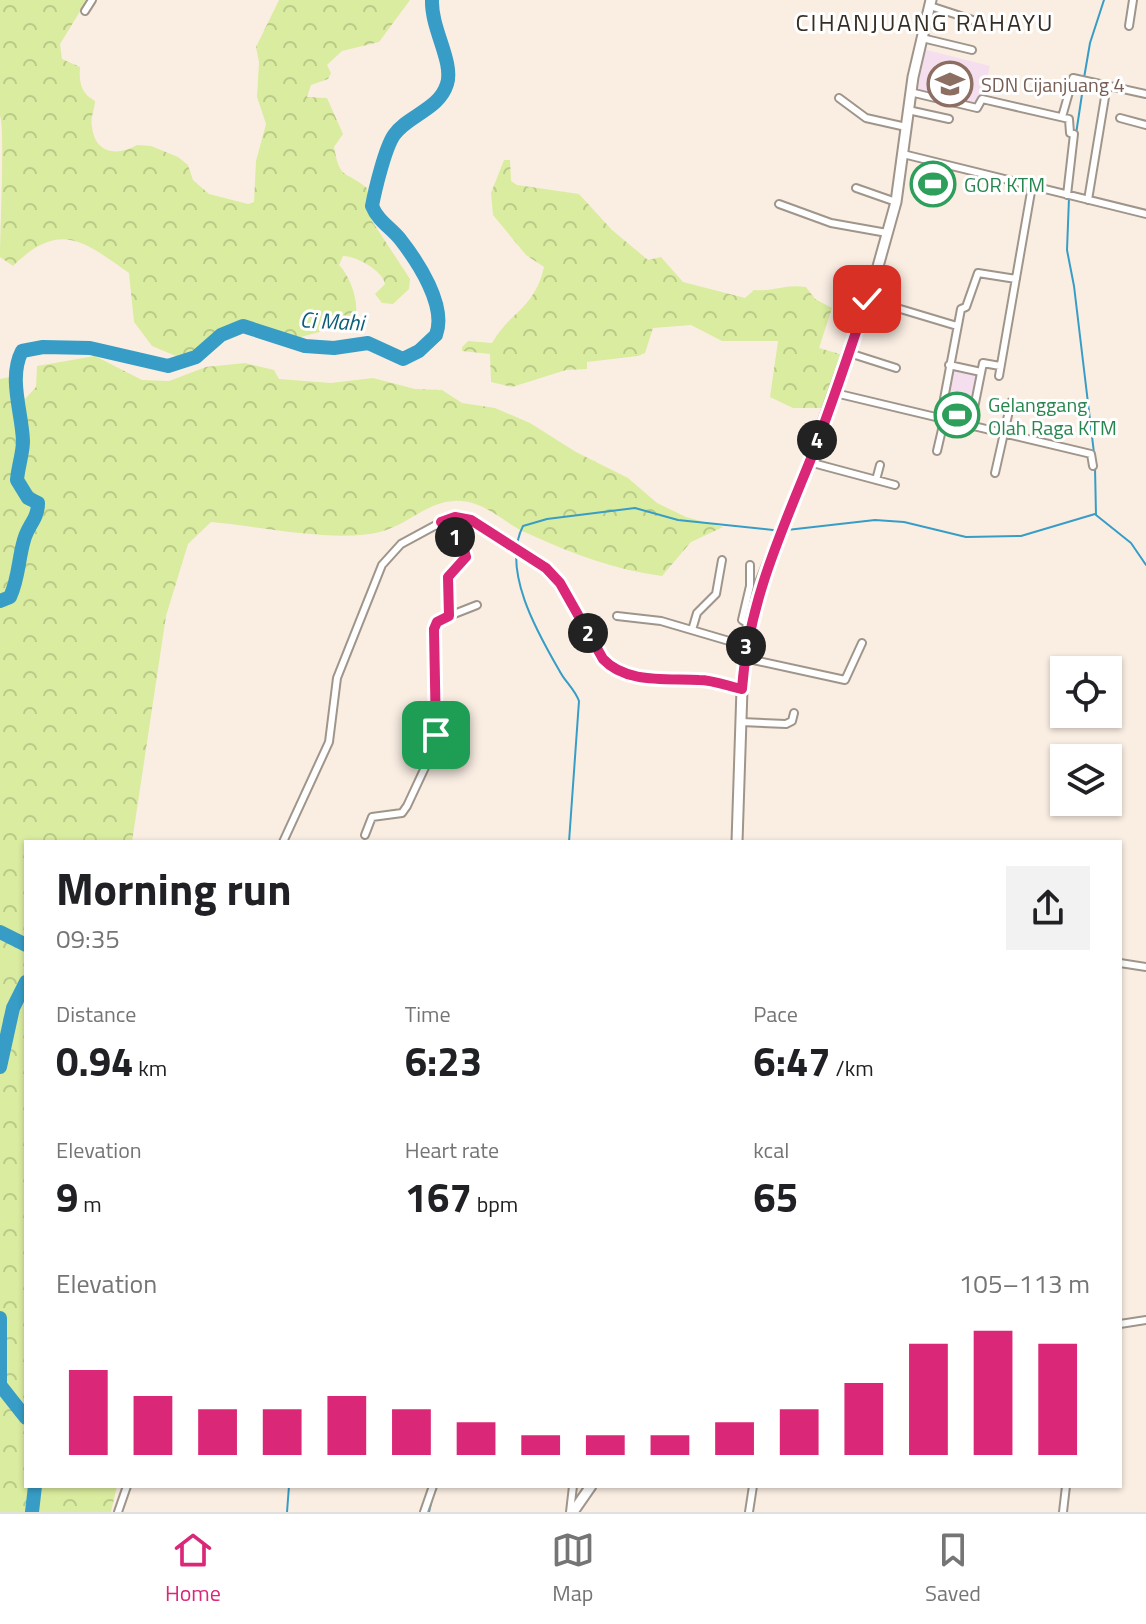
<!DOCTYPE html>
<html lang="en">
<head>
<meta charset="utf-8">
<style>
	body { margin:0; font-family:"Titillium Web",sans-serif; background:#f2f2f2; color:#202124; height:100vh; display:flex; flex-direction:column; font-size:30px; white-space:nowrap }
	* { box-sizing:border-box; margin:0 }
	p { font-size:26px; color:#757577 }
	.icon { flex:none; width:44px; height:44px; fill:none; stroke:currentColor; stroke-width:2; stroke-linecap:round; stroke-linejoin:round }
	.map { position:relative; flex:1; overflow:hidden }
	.panel { position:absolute; left:24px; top:840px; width:1098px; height:648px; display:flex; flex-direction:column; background:#fff; border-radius:0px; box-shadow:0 2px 6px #0004 }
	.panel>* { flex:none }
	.controls { position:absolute; left:1050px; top:656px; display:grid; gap:16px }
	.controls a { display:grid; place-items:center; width:72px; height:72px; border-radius:0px; background:#fff; box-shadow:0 2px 6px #0004; font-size:40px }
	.pin { position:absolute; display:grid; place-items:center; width:68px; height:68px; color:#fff; margin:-34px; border-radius:16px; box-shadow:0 4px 12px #0006 }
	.km { position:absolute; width:40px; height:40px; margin:-20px; border-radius:50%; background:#222; color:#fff; font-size:22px; line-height:40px; text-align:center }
	.round { display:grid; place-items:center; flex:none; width:84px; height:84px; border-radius:0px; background:#f2f2f2 }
	.headline { display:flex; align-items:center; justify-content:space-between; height:136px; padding:0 32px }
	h1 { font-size:44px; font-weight:700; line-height:60px }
	.stats { display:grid; grid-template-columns:repeat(3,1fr); gap:12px; height:136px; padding:8px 32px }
	.stats div { display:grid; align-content:center }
	.stats b { font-size:40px; font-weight:700 }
	.stats small { font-size:22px; font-weight:400 }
	.stats p { font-size:22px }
	.chart { height:224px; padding:16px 32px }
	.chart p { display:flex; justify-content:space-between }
	.chart svg { width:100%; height:144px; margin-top:8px; stroke:#db2777; stroke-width:6 }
	.tabs { display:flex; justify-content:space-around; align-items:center; height:112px; border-top:2px solid #e0e0e0; background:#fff; font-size:22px; color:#757577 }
	.tabs a { display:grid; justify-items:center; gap:4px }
	.tabs .active { color:#db2777 }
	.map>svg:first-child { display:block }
	.education { fill:#f5dfee }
	.forest { fill:url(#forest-crowns) }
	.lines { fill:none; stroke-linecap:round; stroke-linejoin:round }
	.stream { stroke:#379dc6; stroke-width:2 }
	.river { stroke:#379dc6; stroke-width:14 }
	.street-casing { stroke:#9f958a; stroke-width:10 }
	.secondary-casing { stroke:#9f958a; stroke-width:13 }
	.street { stroke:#fff; stroke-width:6 }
	.secondary { stroke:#fff; stroke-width:9 }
	.route-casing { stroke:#fff; stroke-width:16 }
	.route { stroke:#db2777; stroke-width:10 }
	.labels { text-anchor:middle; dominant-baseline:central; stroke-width:6; stroke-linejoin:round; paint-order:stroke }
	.education-label { font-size:20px; fill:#785e54; stroke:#fff; text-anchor:start }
	.leisure-label { font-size:20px; fill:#27864d; stroke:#fff; text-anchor:start }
	.water-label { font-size:22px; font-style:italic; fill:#0c5d79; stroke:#fff }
	.quarter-label { font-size:24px; letter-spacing:2px; fill:#362e25; stroke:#fff }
</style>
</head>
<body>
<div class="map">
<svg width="1146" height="1512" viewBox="0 0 1146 1512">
	<defs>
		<pattern id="forest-crowns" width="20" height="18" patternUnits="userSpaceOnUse" patternTransform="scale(2)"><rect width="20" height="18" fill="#daec9f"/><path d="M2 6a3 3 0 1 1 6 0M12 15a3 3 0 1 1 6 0" fill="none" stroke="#baca88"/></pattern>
	</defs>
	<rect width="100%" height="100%" fill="#faeee3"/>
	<path class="education" d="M923,49L990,66L983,97L977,107L913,92Z
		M950,366L980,372L970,426L941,419Z"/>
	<path class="forest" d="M0,0H87L60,44L62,59L80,67C79,81 80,93 95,101C95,109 90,117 92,127C95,153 117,157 137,145L151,146L178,157L188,165L193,180L209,194L248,204L254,202L256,161L266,124L257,97L259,62L256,47L279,0H410L379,42L342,51L327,65L331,73L328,79L311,85L307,97L327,98L343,134L334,147C340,181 345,170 367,188L372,221L410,279L409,289L393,304L382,303L375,294L385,284C383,271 357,256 343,256L339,265C351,277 362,308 353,323L297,338L273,329L220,332L193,355L178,357L152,346L134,322L129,273C83,241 60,220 13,266L0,257C0,234 5,127 0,116Z
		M504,160H510L511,181L517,185L579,194L612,230L648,260L661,257L683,282L745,298L754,290C775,292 783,284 806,287L815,299L832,308L819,348L843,355L823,408H793L770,397L778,341H722L691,325L653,328L645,353L638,356L587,362V369L566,370L512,387L491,382L490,354L462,351V347L468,341L492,343C510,311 534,310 544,267L526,255L493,215L491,193Z
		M95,356L142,380L169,381L206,367L245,363L274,370L279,379L331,383L373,378L415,389L442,390L462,403L495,408L530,423L576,452L628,478L657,503L686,517L723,527L691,542L662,576C615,570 573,554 529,534C504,524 483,498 453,501C426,503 405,526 380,532C336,543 258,526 211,522L188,544L166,616L132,842H26V1486H117L111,1512H0V379L14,376L25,399L36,387L37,366Z"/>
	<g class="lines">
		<path class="stream" d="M1084,78L1090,43L1104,0
			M1076,134L1084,81
			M1069,198L1067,250L1074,286L1094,453
			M1095,467L1096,515L1131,543L1146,565
			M787,530L875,520L904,522L966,537L1021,536L1095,514
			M569,842L579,701C574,688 565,682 559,670C537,632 501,569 523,526L547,519L635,508L678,520L773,530
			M287,1512L289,1486
			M429,1512L433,1495"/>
		<path class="river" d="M0,601L10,597C19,578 18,560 24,540C28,525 38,519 38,503L28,498L17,480C18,467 23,453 23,441C22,412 8,378 22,351L43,347L90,348L168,366L196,357L221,335L243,326L305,346L334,348L368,343L403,359L419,351L436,335C447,306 418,262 400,239C390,227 378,221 372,206C375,190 385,148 394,135C408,115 439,110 447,84C454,62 431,29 432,0
			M0,932L26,945
			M0,1067L13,1008L26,982
			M0,1318V1385L26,1418
			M32,1512L35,1486"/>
		<g class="street-casing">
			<path id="street" d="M930,6L982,23
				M85,11L92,0
				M1129,26L1133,0
				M922,38L972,50
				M910,92L977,108L982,99L1069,119L1070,133L1074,134L1067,195
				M839,98L866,118L906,127
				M908,110L949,119
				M1062,117L1073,78L1146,94
				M1120,118L1146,125
				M903,154L1146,214
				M856,188L896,202
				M1088,200L1107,85
				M779,204L831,223L887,233
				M867,299L957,326
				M849,353L896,368
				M949,365L981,372
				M999,376L1032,186
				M835,393L1091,454L1093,466
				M940,420L961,309L966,307L978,273L1016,279
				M970,428L983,363L1000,366
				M937,451L944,421
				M809,462L895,485
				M995,473L1011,402
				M876,480L880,465
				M750,565V586L742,620L750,625
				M449,616L477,605
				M617,616L661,621L746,646
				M692,630L697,613L716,594L722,560
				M744,658L845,680L862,643
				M741,722L786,724L792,721L794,713
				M365,835L372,817L402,813L407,806L435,746L434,629L437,622L449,616L448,577L466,557C460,537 449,538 441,522
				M283,842L329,742L337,678L382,565L401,544L449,518L471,520L553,574L603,659C626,684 668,678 699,680C713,681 728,686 742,689
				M1120,963L1146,967
				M1120,1324L1146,1320
				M118,1512L127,1486
				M424,1512L433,1486
				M570,1512L573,1486
				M749,1512L753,1486
				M1063,1512L1066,1486"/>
		</g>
		<g class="secondary-casing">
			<path id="secondary" d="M737,842L742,689L750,625L760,584L809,462L877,270L896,202L913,77L931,0
				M573,1512L591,1486"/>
		</g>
		<use href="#street" class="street"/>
		<use href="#secondary" class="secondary"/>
	</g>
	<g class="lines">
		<g class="route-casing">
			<path id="route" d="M436,735L434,629L437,622L449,616L448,577L466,557L461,540L441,522L455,517L471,520L546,568L560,583L603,659C626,684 668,678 699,680C713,680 728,686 742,689C748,606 779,537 810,461C831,408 849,353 867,299"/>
		</g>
		<use href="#route" class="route"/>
	</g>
	<defs>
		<g id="school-ring" transform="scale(2.3)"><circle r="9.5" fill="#fff" stroke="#8d6e63" stroke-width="1.5"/><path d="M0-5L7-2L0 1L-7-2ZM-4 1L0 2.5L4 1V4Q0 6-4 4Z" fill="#8d6e63"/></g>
		<g id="stadium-ring" transform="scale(2.3)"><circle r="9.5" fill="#fff" stroke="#2e9e5b" stroke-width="1.5"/><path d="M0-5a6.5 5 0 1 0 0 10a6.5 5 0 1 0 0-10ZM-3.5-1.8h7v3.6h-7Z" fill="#2e9e5b"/></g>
	</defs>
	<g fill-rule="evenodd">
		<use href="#school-ring" x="950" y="84"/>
		<use href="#stadium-ring" x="933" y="184"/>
		<use href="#stadium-ring" x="957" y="415"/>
	</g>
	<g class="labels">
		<g class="education-label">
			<text x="981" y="84">SDN Cijanjuang 4</text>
		</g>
		<g class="leisure-label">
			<text x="964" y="184">GOR KTM</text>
			<text x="988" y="404">Gelanggang<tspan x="988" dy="23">Olah Raga KTM</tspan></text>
		</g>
		<g class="water-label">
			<text transform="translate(332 321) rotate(3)">Ci Mahi</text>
		</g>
		<g class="quarter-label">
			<text x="925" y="22">CIHANJUANG RAHAYU</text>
		</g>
	</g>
</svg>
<div class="controls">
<a><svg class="icon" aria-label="locate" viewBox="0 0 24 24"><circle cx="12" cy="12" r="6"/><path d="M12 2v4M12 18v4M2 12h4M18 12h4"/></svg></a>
<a><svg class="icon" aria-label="layers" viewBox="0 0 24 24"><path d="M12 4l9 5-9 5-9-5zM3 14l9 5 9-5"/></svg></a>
</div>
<div class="pin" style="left:436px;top:735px;background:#1e9e55"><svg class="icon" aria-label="arrive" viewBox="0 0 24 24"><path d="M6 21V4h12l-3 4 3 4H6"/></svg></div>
<div class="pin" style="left:867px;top:299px;background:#d93025"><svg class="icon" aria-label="check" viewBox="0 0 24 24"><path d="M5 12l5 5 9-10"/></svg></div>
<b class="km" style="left:455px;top:537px">1</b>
<b class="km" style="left:588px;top:633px">2</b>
<b class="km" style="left:746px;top:646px">3</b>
<b class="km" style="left:817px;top:440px">4</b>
<section class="panel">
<div class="headline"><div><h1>Morning run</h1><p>09:35</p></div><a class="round"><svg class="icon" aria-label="share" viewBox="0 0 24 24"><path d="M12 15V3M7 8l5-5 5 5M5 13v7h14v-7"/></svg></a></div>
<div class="stats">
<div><p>Distance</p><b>0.94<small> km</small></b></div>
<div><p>Time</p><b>6:23</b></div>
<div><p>Pace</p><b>6:47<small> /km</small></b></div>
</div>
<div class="stats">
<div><p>Elevation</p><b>9<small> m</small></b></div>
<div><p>Heart rate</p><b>167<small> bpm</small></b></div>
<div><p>kcal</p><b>65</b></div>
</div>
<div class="chart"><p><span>Elevation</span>105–113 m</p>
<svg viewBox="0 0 160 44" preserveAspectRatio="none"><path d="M5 44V18M15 44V26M25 44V30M35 44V30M45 44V26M55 44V30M65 44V34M75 44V38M85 44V38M95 44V38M105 44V34M115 44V30M125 44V22M135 44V10M145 44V6M155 44V10"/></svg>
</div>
</section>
</div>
<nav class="tabs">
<a class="active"><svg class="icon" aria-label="home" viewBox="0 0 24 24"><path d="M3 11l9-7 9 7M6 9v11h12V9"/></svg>Home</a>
<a><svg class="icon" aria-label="map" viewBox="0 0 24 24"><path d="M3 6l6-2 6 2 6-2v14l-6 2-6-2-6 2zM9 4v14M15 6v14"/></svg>Map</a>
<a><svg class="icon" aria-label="saved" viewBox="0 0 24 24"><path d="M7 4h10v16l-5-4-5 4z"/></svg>Saved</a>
</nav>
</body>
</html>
